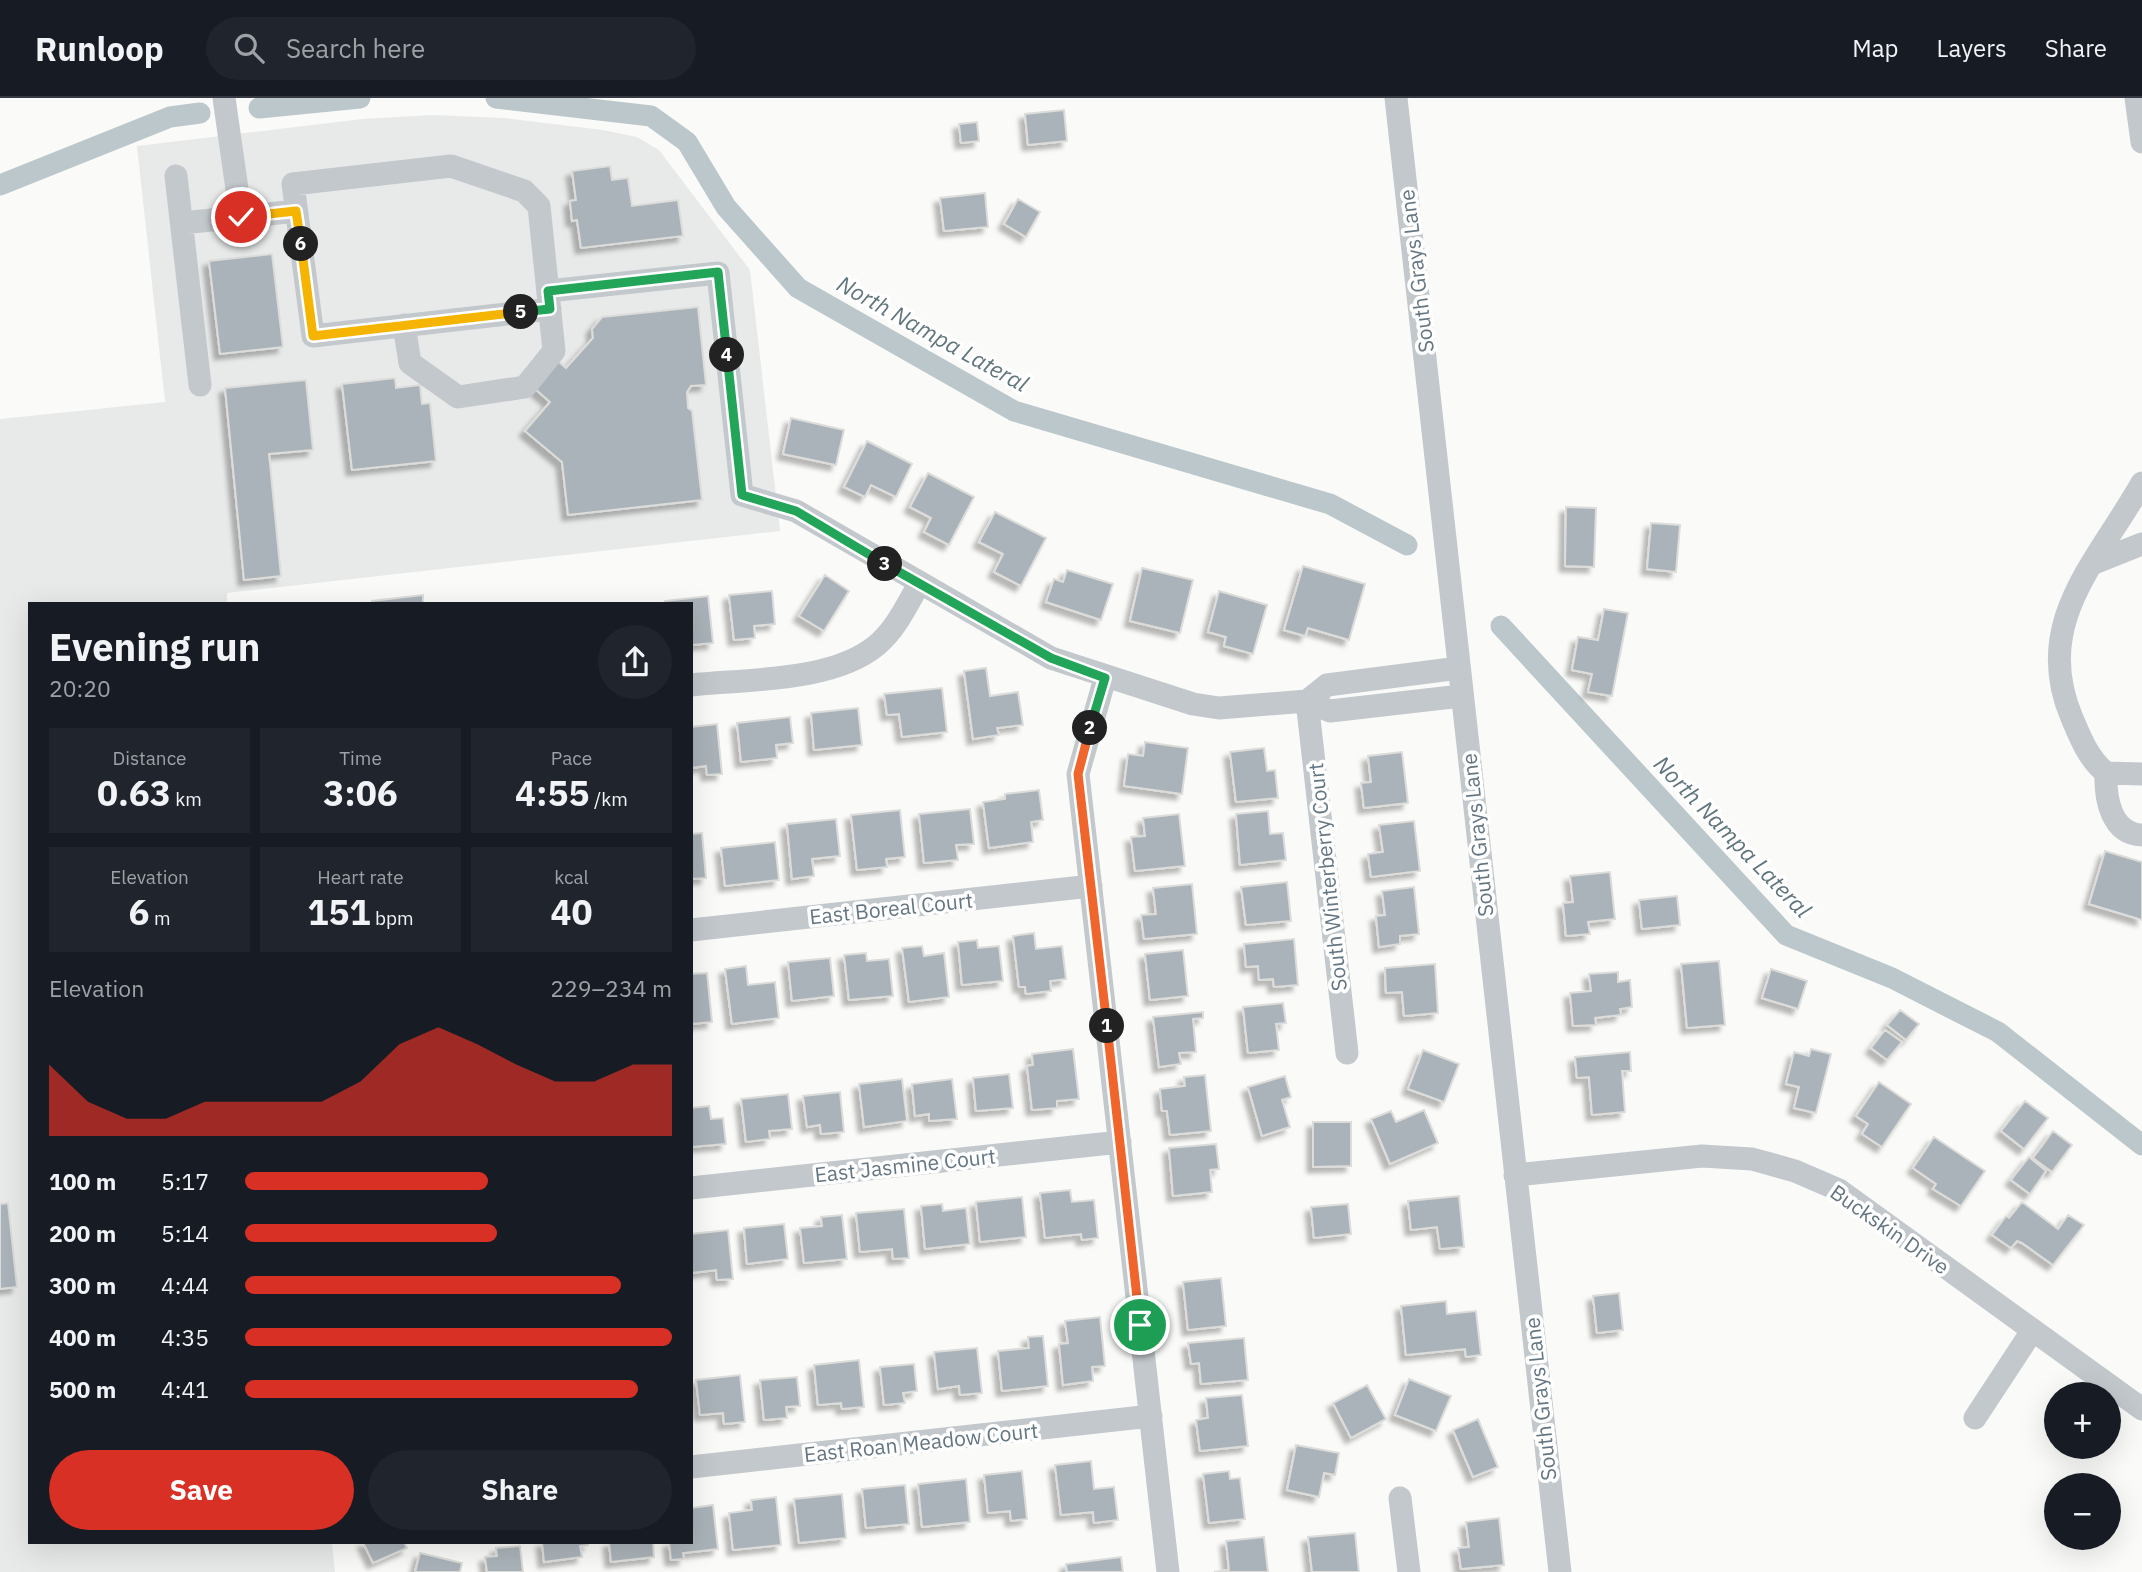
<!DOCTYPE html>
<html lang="en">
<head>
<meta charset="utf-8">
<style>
	body { margin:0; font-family:"IBM Plex Sans",sans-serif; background:#20242c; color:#f1f3f6; height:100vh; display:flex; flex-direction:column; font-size:26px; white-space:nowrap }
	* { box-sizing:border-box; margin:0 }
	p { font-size:23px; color:#9ea1a6 }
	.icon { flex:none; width:38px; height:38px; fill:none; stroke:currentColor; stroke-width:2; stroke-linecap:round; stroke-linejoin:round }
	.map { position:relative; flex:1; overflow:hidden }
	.panel { position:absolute; left:28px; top:504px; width:665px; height:942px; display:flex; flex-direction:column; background:#171b24; border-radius:0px; box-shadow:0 7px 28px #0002 }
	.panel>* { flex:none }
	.fabs { position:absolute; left:2044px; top:1284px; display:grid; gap:14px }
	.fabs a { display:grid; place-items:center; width:77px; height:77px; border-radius:50%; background:#171b24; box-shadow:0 7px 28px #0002; font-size:35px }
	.pin { position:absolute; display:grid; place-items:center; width:60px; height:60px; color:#fff; margin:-30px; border:4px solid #fff; border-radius:50%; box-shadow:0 2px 7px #0007 }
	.km { position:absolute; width:35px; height:35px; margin:-18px; border-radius:50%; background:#222; color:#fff; font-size:19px; line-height:35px; text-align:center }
	.round { display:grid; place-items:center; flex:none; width:74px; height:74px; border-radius:37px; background:#20242c }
	.head { display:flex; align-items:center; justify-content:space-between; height:119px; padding:0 21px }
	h1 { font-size:38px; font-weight:700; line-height:52px }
	.figures { display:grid; grid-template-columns:repeat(3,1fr); gap:10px; height:119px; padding:7px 21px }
	.figures div { display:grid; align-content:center; border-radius:0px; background:#20242c; text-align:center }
	.figures b { font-size:35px; font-weight:700 }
	.figures small { font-size:19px; font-weight:400 }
	.figures p { font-size:19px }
	.chart { height:196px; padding:14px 21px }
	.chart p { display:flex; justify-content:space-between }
	.chart svg { width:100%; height:126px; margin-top:7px; fill:#d93025; opacity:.7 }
	.action { display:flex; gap:14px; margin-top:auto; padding:14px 21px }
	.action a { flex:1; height:80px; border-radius:42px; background:#d93025; color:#fff; font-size:28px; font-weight:700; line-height:80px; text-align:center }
	.action a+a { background:#20242c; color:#f1f3f6 }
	ul { padding:0 21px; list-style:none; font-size:23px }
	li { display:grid; grid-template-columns:112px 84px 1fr; align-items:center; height:52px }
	li i { height:18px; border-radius:9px; background:#d93025 }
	header { display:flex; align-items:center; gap:42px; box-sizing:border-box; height:98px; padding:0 35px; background:#171b24; border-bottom:2px solid #363941 }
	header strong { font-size:33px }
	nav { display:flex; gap:38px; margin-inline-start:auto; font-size:24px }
	.search { width:490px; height:63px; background:#20242c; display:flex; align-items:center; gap:18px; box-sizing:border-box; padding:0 24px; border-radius:38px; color:#9ea1a6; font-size:26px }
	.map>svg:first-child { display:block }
	.built { fill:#e8e9e9 }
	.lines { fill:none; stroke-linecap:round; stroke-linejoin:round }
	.canal { stroke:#bbc7cb; stroke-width:21 }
	.building { fill:#aab3b9; stroke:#dcdcda; stroke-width:2; filter:url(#shadow) }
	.minor { stroke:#c3c8cc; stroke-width:23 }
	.split-1-casing { stroke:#fff; stroke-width:14 }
	.split-2-casing { stroke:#fff; stroke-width:14 }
	.split-3-casing { stroke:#fff; stroke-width:14 }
	.split-4-casing { stroke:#fff; stroke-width:14 }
	.split-5-casing { stroke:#fff; stroke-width:14 }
	.split-6-casing { stroke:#fff; stroke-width:14 }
	.split-7-casing { stroke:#fff; stroke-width:14 }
	.split-1 { stroke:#f0652b; stroke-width:9 }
	.split-2 { stroke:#f0652b; stroke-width:9 }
	.split-3 { stroke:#22a559; stroke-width:9 }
	.split-4 { stroke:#22a559; stroke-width:9 }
	.split-5 { stroke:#22a559; stroke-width:9 }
	.split-6 { stroke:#f5b400; stroke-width:9 }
	.split-7 { stroke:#f5b400; stroke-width:9 }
	.labels { text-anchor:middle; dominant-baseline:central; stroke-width:7; stroke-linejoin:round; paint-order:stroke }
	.street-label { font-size:21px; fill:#657683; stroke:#fff }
	.water-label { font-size:23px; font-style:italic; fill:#60757c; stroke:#fff }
</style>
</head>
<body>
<header>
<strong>Runloop</strong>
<div class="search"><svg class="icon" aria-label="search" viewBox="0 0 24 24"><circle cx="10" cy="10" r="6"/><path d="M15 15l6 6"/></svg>Search here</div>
<nav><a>Map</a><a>Layers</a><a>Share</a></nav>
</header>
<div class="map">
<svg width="2142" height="1474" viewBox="0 0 2142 1474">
	<defs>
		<filter id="shadow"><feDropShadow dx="-5.5" dy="5.5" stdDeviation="2" flood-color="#0004"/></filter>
	</defs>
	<rect width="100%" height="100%" fill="#fafaf8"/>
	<path class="built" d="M433,17L504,20L603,32L637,39L659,52L750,172L780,433L227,495V506H30V1444H332L335,1474H0V321L165,304L137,48L362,21Z"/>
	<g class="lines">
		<path class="canal" d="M496,0L651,18L687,44L726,109L798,190L1014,313L1330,406L1407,447
			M259,10L360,0
			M0,87L170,19L200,15
			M1501,528L1786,837L1892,880L1998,934L2142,1047"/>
	</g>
	<path class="building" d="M1064,12L1067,43L1028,47L1025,16Z
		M977,24L979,43L961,45L959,26Z
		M610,68L612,82L628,80L632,108L678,102L683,138L581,150L577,122L572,123L570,103L576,102L572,73Z
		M985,95L988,129L944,133L940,100Z
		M1018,101L1040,114L1026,139L1004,126Z
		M272,156L283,249L220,256L209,163Z
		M698,209L706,287L691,288L687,294L688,310L692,313L702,402L568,417L562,364L525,333L550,304L534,290L558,263L566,270L593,240L592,231L602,219Z
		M395,280L396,290L420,287L422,306L430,305L436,363L352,372L342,286Z
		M306,282L313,352L269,356L281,478L244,482L225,290Z
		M791,320L844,332L836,367L783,356Z
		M867,343L912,366L896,399L871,387L865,399L844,389Z
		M928,375L974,399L949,447L924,434L931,420L910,409Z
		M1566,409L1596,410L1594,469L1565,468Z
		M995,414L1046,440L1021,488L994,474L1003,456L979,444Z
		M1651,425L1680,427L1676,474L1647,471Z
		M1303,468L1365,486L1349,542L1308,530L1305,538L1284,532Z
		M1142,470L1193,482L1180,535L1130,523Z
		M1067,472L1113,486L1101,522L1046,504L1054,481L1063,484Z
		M825,477L849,493L824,533L799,518Z
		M772,493L775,526L754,528L755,540L734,542L729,497Z
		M1219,493L1267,507L1253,556L1224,548L1226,539L1208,534Z
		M423,497V506H372V503Z
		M708,498L713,545L692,547L691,506H666L665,503Z
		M1604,511L1628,515L1612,598L1588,594L1592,576L1572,572L1578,539L1598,542Z
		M986,570L990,598L1018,594L1023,627L997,630L999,637L973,641L964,573Z
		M942,590L947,634L902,639L899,616L887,617L884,596Z
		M858,610L862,647L814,652L811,615Z
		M790,619L793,645L776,647L777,660L741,664L737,625Z
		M717,626L722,676L707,677L706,668L691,670V629Z
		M1145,644L1188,650L1182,696L1124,688L1128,656L1143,658Z
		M1264,650L1267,673L1275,672L1278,700L1236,704L1230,654Z
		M1402,654L1408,705L1364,710L1361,685L1371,684L1368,658Z
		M1039,692L1043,722L1031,724L1033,744L989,750L983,704L1005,701V696Z
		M970,711L974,746L956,747L958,762L924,765L919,716Z
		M900,712L905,759L886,761L887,769L857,772L851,717Z
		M1268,713L1270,736L1283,735L1286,762L1240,767L1236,716Z
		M1179,716L1185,768L1135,773L1131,739L1145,738L1143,720Z
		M836,721L840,758L812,761L814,778L792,781L787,726Z
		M1414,723L1420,773L1371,779L1368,756L1383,754L1379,727Z
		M702,735L706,780L691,781V736Z
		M775,744L779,782L725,788L721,750Z
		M2105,753L2142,764V822L2089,806Z
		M1610,774L1615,821L1588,824L1590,836L1566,838L1563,805L1573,804L1570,778Z
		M1287,784L1291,823L1246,827L1241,789Z
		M1192,786L1197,836L1144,841L1141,817L1156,816L1153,790Z
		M1414,789L1419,836L1400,838V846L1379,849L1376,818L1385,817L1382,793Z
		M1677,798L1680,827L1642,831L1639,802Z
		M1034,835L1036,851L1062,848L1066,881L1050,883L1051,893L1026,896L1025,889H1019L1013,838Z
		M1294,841L1298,887L1274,889L1273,881L1259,882L1258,868L1246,869L1244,846Z
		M977,842L978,850L999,848L1003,883L962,887L958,844Z
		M922,848L924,858L944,855L949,899L909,904L902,850Z
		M1183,852L1188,898L1150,902L1145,856Z
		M866,855L867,863L889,861L893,898L849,902L844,857Z
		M830,860L834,898L792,903L788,864Z
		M1719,863L1725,927L1687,930L1681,866Z
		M1435,866L1438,915L1404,918L1402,894L1386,895L1385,870Z
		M746,868L748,887L775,884L779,920L732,926L725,871Z
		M1771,871L1807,883L1798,911L1762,900Z
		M1618,874V884L1630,882L1632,909L1620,911L1621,917L1595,920L1596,927L1573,928L1570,895L1591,893L1589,876Z
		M707,875L712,924L691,926V876Z
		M1283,905L1286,925L1276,926L1279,952L1248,955L1243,909Z
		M1900,912L1919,926L1906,942L1887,927Z
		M1203,914V920L1193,921L1196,954L1179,955L1181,966L1159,969L1153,919Z
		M1885,932L1902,944L1887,962L1871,950Z
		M1073,951L1079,1001L1057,1003V1010L1032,1012L1027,968L1033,967L1032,956Z
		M1811,951L1831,956L1816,1015L1794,1010L1799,989L1786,986L1794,954L1809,958Z
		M1423,952L1459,966L1444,1004L1408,991Z
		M1630,954L1631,973H1622L1625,1014L1592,1017L1589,979L1577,980L1575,959Z
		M1009,976L1013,1010L976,1013L973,980Z
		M1205,977L1211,1033L1170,1037L1167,1013H1162L1160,991L1185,988L1184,979Z
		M1285,978L1291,999L1282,1002L1290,1029L1262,1038L1248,989Z
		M902,981L907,1023L864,1029L859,986Z
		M952,981L957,1021L929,1023V1016L915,1018L912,986Z
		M1879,984L1911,1006L1882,1049L1862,1036L1868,1026L1856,1018Z
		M840,994L844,1034L821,1036L820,1027L807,1029L803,998Z
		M788,996L792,1031L769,1033L770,1041L746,1044L741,1001Z
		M2025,1003L2048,1020L2024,1051L2001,1033Z
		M709,1008L711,1021L723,1020L726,1046L691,1049V1010Z
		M1424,1012L1438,1045L1390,1066L1371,1021L1391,1013L1396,1024Z
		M1313,1024H1351V1068L1313,1069Z
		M2053,1033L2072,1047L2052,1074L2033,1060Z
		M1934,1039L1985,1073L1961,1108L1933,1091L1936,1086L1913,1070Z
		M1216,1046L1219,1071L1210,1072L1212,1094L1173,1098L1169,1050Z
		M2029,1059L2046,1073L2030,1096L2011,1082Z
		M1070,1092L1072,1104L1094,1102L1098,1140L1082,1142L1081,1136L1045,1140L1040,1095Z
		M1459,1098L1464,1149L1440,1151L1437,1129L1411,1132L1408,1103Z
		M1022,1099L1026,1139L980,1144L976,1104Z
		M2022,1104L2058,1131L2068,1117L2084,1127L2053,1167L2022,1145L2017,1143L2011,1150L1992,1137L2006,1118L2009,1120Z
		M8,1105L17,1189L0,1191V1106Z
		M942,1106L943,1113L966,1110L970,1146L925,1151L921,1108Z
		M1348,1106L1351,1136L1314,1140L1311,1109Z
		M904,1111L909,1160L893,1161L892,1151L860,1154L856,1115Z
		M842,1117L847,1161L804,1165L800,1130L822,1128L821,1119Z
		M784,1126L788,1161L747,1166L744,1130Z
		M728,1132L733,1181L717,1182L716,1172L691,1175V1136Z
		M1221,1180L1226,1228L1188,1232L1183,1184Z
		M1619,1195L1623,1232L1597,1235L1593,1198Z
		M1446,1203L1447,1216L1476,1213L1481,1257L1466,1259L1465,1251L1406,1257L1401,1208Z
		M1100,1219L1105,1268L1092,1269L1093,1283L1063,1287L1059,1246L1068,1245L1065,1223Z
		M1043,1238L1048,1288L1002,1293L998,1253L1029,1250L1028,1239Z
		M1244,1240L1248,1282L1201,1286L1199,1265L1191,1266L1188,1245Z
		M977,1250L982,1295L960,1297L959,1288L938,1291L934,1254Z
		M859,1262L864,1309L842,1311L841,1305L818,1307L814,1267Z
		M914,1266L917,1293L903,1295L905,1305L884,1307L880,1269Z
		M740,1277L745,1324L724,1326L723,1315L700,1317L696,1282Z
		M797,1279L800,1308L786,1309L787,1320L764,1322L760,1282Z
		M1409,1281L1451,1298L1436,1333L1395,1317Z
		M1367,1287L1386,1321L1351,1340L1333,1305Z
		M1242,1297L1248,1348L1200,1353L1196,1322L1208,1320L1206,1300Z
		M1478,1321L1498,1369L1473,1379L1453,1332Z
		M1296,1347L1339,1355L1335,1377L1324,1375L1319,1399L1287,1392Z
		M1091,1363L1094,1391L1114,1389L1118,1422L1094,1425L1093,1414L1061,1417L1055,1367Z
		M1022,1373L1027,1421L1011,1423L1010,1413L988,1415L984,1377Z
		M1229,1373L1230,1381L1240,1380L1245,1421L1209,1425L1203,1376Z
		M966,1381L970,1424L922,1429L918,1386Z
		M905,1387L909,1426L866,1430L862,1391Z
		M842,1396L846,1440L799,1445L794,1401Z
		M776,1399L781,1447L733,1452L729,1415L752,1412L751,1402Z
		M713,1407L718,1451L683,1455L684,1461L671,1462L669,1444H691V1410Z
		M1499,1420L1504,1467L1461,1471L1458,1450L1469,1449L1466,1424Z
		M1355,1435L1359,1474H1312L1308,1439Z
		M1264,1439L1268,1474H1214L1229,1472L1226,1443Z
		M363,1444H404L407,1450L373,1465Z
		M542,1444H588V1447L580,1448L582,1459L544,1464Z
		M609,1444H653L654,1459L611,1464Z
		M520,1448L523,1474H487L485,1459L497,1458L496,1450Z
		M420,1455L462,1465L460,1474H415Z
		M1121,1459L1123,1474H1067L1066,1466Z"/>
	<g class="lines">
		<path class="minor" d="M224,0L241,119L296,113
			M1396,0L1560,1474
			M2136,0L2142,44
			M176,78L200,287
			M182,125L241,119
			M548,193L718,175L742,397L796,413L1051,560L1193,606L1219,610L1307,603L1347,955
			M404,227L410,265L458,299L525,289L554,253L539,108L524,93L451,68L293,86L313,238L550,211
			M2094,465L2142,446
			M1459,570L1327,587L1307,603L1330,613L1461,598
			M1105,580L1078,676L1168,1474
			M691,587C747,581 833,584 877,547C896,531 907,507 919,486
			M2106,675C2088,660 2081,641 2072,620C2031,525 2098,463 2142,385
			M2142,676L2106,675C2105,700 2111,736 2142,737
			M691,832L1091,788
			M1515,1077L1702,1058L1752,1061L1795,1073L1839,1092L2142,1311
			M691,1090L1120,1044
			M1975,1320L2032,1233
			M691,1369L1151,1318
			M1400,1400L1409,1474"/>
	</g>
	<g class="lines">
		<g class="split-1-casing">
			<path id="split-1" d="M1107,928L1140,1227"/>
		</g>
		<g class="split-2-casing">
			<path id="split-2" d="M1090,630L1078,676L1107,928"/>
		</g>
		<g class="split-3-casing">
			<path id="split-3" d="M885,466L1051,560L1105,580L1090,630"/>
		</g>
		<g class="split-4-casing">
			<path id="split-4" d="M727,257L742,397L796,413L885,466"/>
		</g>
		<g class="split-5-casing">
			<path id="split-5" d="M521,214L550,211L548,193L718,174L727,257"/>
		</g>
		<g class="split-6-casing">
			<path id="split-6" d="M301,146L313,238L521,214"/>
		</g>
		<g class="split-7-casing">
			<path id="split-7" d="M241,119L296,113L301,146"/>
		</g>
		<use href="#split-1" class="split-1"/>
		<use href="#split-2" class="split-2"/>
		<use href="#split-3" class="split-3"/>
		<use href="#split-4" class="split-4"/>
		<use href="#split-5" class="split-5"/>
		<use href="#split-6" class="split-6"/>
		<use href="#split-7" class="split-7"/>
	</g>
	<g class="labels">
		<g class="street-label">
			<text transform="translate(1416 173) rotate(-97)">South Grays Lane</text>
			<text transform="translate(1477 737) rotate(-96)">South Grays Lane</text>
			<text transform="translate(1327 779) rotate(-96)">South Winterberry Court</text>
			<text transform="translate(891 810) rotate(-6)">East Boreal Court</text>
			<text transform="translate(905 1067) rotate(-6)">East Jasmine Court</text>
			<text transform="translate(1890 1131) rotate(35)">Buckskin Drive</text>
			<text transform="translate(1540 1301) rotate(-96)">South Grays Lane</text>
			<text transform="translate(921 1344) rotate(-6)">East Roan Meadow Court</text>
		</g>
		<g class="water-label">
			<text transform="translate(933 235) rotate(29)">North Nampa Lateral</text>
			<text transform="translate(1733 738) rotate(46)">North Nampa Lateral</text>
		</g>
	</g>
</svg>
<div class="fabs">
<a>+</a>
<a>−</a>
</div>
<div class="pin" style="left:1140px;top:1227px;background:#1e9e55"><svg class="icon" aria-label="arrive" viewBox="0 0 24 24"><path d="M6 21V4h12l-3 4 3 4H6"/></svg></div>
<div class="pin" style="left:241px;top:119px;background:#d93025"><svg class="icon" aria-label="check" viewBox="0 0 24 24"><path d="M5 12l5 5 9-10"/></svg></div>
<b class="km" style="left:1107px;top:928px">1</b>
<b class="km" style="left:1090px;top:630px">2</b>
<b class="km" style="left:885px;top:466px">3</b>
<b class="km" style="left:727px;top:257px">4</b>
<b class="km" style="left:521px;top:214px">5</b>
<b class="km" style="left:301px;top:146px">6</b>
<section class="panel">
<div class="head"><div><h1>Evening run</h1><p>20:20</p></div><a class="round"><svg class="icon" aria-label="share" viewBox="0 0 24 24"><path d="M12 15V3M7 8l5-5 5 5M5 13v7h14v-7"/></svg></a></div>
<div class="figures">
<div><p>Distance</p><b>0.63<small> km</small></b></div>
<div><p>Time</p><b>3:06</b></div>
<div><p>Pace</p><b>4:55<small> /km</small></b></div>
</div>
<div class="figures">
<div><p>Elevation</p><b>6<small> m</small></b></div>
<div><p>Heart rate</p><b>151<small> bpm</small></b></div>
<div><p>kcal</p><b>40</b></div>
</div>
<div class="chart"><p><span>Elevation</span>229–234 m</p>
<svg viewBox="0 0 160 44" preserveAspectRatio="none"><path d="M0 44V19L10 32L20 38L30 38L40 32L50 32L60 32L70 32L80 25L90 12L100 6L110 12L120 19L130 25L140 25L150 19L160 19V44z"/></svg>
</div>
<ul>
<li><b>100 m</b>5:17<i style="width:57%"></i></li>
<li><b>200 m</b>5:14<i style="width:59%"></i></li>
<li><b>300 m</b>4:44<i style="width:88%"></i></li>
<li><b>400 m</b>4:35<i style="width:100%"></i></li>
<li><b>500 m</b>4:41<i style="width:92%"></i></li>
</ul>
<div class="action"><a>Save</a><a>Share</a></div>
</section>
</div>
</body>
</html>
